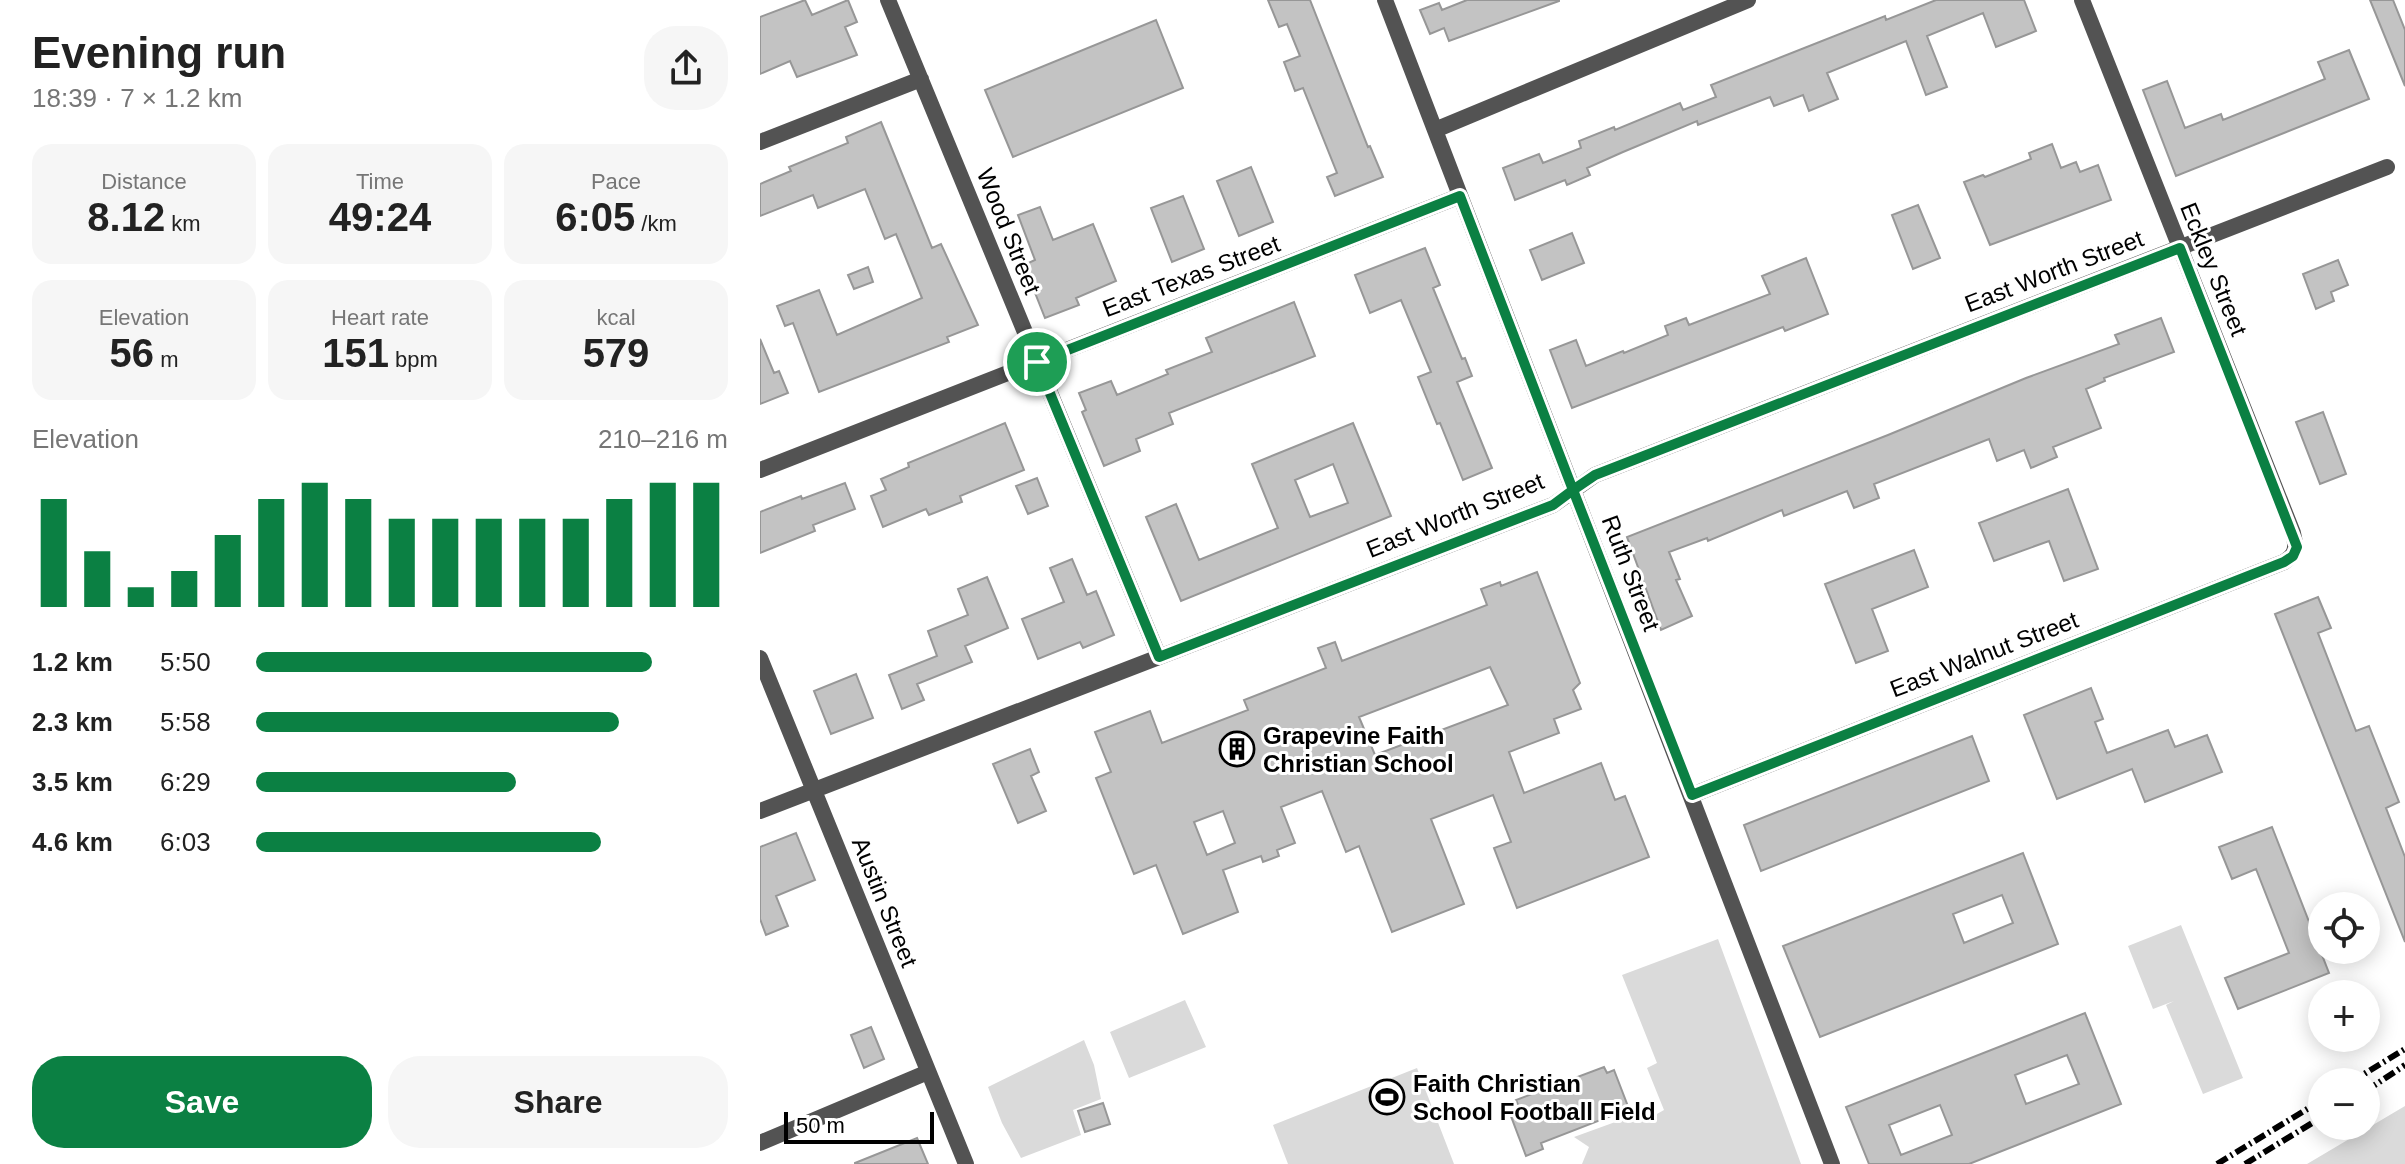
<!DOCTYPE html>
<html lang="en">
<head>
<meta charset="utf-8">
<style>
	body { margin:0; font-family:Arial,sans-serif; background:#f6f6f6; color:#222; height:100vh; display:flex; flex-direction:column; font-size:30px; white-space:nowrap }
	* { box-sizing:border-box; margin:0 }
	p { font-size:26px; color:#767676 }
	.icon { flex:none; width:44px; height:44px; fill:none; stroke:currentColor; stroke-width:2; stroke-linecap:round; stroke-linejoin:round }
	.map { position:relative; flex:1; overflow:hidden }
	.sheet { display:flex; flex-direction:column; background:#fff; width:760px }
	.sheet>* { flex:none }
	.buttons { position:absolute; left:1548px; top:892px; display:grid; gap:16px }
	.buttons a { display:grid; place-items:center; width:72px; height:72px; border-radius:50%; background:#fff; box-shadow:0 4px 20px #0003; font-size:40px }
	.scale { position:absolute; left:24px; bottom:20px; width:150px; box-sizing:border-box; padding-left:8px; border:4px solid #000; border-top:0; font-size:22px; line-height:28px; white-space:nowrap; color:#000; -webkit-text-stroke:6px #fff; paint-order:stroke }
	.pin { position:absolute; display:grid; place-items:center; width:68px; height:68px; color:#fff; margin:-34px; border:4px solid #fff; border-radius:50%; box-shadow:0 2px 8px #0007 }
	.round { display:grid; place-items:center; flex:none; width:84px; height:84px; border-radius:32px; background:#f6f6f6 }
	.headline { display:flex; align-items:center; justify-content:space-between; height:136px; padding:0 32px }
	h1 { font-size:44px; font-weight:800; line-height:60px }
	.figures { display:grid; grid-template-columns:repeat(3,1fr); gap:12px; height:136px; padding:8px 32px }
	.figures div { display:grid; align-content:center; border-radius:20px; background:#f6f6f6; text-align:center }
	.figures b { font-size:40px; font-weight:800 }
	.figures small { font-size:22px; font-weight:400 }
	.figures p { font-size:22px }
	.chart { height:224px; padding:16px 32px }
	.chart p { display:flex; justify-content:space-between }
	.chart svg { width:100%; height:144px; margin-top:8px; stroke:#0b8043; stroke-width:6 }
	.action { display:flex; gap:16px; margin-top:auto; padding:16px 32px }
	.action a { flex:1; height:92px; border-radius:32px; background:#0b8043; color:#fff; font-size:32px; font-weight:800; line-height:92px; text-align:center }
	.action a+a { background:#f6f6f6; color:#222 }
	ul { padding:0 32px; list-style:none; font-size:26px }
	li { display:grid; grid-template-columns:128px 96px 1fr; align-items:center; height:60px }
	li i { height:20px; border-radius:10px; background:#0b8043 }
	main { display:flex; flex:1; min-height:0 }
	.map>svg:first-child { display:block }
	.green { fill:#dadada }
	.building { fill:#c3c3c3; stroke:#979797; stroke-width:2; fill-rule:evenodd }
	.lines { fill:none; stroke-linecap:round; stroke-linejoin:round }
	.street { stroke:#535353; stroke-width:16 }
	.rail { stroke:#000; stroke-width:6; stroke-dasharray:12 4 2 4; stroke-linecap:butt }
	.route-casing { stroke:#fff; stroke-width:16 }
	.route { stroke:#0b8043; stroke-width:10 }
	.labels { text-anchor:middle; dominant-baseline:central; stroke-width:6; stroke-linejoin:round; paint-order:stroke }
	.street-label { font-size:24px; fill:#000; stroke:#fff }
	.poi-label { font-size:24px; font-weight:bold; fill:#000; stroke:#fff; text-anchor:start }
</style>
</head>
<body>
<main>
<section class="sheet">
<div class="headline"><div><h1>Evening run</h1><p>18:39 · 7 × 1.2 km</p></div><a class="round"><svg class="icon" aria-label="share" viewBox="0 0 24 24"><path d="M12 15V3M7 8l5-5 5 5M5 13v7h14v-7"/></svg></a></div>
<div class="figures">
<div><p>Distance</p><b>8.12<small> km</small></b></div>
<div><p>Time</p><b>49:24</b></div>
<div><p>Pace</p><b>6:05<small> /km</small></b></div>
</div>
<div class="figures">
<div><p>Elevation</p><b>56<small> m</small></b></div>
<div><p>Heart rate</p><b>151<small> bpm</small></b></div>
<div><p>kcal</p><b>579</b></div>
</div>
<div class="chart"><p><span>Elevation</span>210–216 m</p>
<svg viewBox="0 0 160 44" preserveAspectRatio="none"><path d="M5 44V11M15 44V27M25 44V38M35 44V33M45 44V22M55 44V11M65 44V6M75 44V11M85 44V17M95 44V17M105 44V17M115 44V17M125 44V17M135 44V11M145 44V6M155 44V6"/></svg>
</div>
<ul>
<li><b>1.2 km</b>5:50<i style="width:84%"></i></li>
<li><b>2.3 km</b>5:58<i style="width:77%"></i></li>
<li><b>3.5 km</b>6:29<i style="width:55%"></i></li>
<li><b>4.6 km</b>6:03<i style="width:73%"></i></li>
</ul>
<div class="action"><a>Save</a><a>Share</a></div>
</section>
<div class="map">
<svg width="1645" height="1164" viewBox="0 0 1645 1164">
	<rect width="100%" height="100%" fill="#fff"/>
	<path class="green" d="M1421,925L1483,1078L1443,1094L1406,1005L1414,1001L1393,1009L1368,946Z
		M958,939L1041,1164H822L829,1147L814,1137L869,1117L888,1119L904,1110L887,1068L897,1063L862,975Z
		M425,1000L446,1047L369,1078L350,1032Z
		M324,1040L334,1065L341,1099L313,1110L321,1135L261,1158L242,1123L228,1087Z
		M657,1068L694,1164H528L513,1125Z
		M1645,1106V1164H1547Z"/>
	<path class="building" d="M45,0L52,15L88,0L97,22L85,27L97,55L37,77L30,61L0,74V17Z
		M508,0H550L608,147L610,146L623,177L575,196L567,177L577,173L543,88L535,91L524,62L540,56L527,24L519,27Z
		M707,0H799V1L689,41L684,28L670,34L660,10L679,3L682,10Z
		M1176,0H1264L1276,31L1236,47L1223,13L1167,36L1187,87L1166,95L1146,41L1067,73L1078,99L1049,111L1043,95L1014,106L1010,97L938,125L937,121L863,152L827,168L830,175L807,185L805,180L755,200L743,168L779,154L783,163L821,148L819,141L854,127L855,130L920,103L923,110L956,97L951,85L1125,16L1126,20Z
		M1610,0H1633L1645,30V86Z
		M396,20L423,88L253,157L225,90Z
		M1589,50L1609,99L1416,176L1383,90L1407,81L1425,128L1461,114L1463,120L1565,79L1558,62Z
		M121,122L172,248L181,244L218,325L187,337L189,342L59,392L33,323L25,326L17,306L59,290L77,335L162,298L136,234L125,239L105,189L58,208L53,195L0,216V184L31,171L29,167L88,143L86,137Z
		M1292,144L1301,168L1316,162L1320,172L1338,165L1351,200L1230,245L1204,182L1223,175L1225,177L1271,159L1269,153Z
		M491,167L513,222L479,236L457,181Z
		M423,196L444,249L412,262L391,208Z
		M1158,205L1180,258L1153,269L1132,215Z
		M280,207L293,240L333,224L356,281L316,298L319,305L285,318L264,265L275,260L258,215Z
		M812,233L824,263L782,280L770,250Z
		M665,248L680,285L673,288L702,359L705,358L712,376L697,382L732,468L703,480L680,423L677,424L658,377L671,372L641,300L610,313L595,275Z
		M1046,258L1068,314L1025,331L1023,327L812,408L790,350L816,340L826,366L863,351L864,353L908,335L905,326L926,318L929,325L1010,294L1002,276Z
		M1578,260L1588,285L1571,292L1574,301L1556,309L1543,274Z
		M108,267L113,282L94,289L88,275Z
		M534,302L555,356L409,413L413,424L376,439L380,451L344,466L322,412L326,410L319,393L351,381L357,395L408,374L406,370L452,352L446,338Z
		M1401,318L1414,352L1344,378L1345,381L1326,389L1341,428L1293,447L1297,457L1271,468L1264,450L1237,461L1229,439L1114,484L1119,498L1094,508L1087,491L1024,516L1022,510L948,541L947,538L909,552L920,579L916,580L932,616L901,630L867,537L1128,435L1266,378L1359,344L1355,335Z
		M0,339L14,373L19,371L28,393L0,404Z
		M1563,412L1586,474L1560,484L1536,422Z
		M245,423L264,470L200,496L202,502L169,515L166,509L123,527L111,496L126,490L121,479L149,467L148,463Z
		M593,423L631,516L421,601L386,517L416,504L439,560L518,528L492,464ZM573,464L588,503L550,517L535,480Z
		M277,478L288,506L268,514L256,486Z
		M85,483L95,509L53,525L55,531L0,553V512L41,496L42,499Z
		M1308,489L1338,569L1304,581L1289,541L1234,561L1219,523Z
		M1154,550L1168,587L1112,609L1128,651L1096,663L1065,584Z
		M312,559L327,595L336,591L354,635L323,648L320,642L278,659L262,619L304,602L290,568Z
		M777,572L820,683L813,690L821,709L794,719L799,733L749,752L764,793L841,763L855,800L865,796L889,857L757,908L734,848L751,842L733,795L671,819L704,904L632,932L599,846L586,852L562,791L521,807L535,843L517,850L519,856L503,862L501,856L463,870L478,912L423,934L396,865L374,874L336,778L351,772L335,732L390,711L402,743L488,710L484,700L566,668L558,648L575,642L582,661L727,605L721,589L740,582L741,586ZM730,667L748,705L615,755L599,717ZM463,811L475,843L447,855L434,822Z
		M227,577L248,628L205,646L212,662L157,684L164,700L142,709L129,675L177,656L168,631L208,615L198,589Z
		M1558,597L1571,628L1558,633L1596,731L1609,726L1639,802L1626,808L1645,857V942L1515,614Z
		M96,674L113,718L71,734L54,691Z
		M1331,688L1343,719L1335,722L1347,753L1408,730L1415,747L1447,735L1462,772L1385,802L1372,769L1297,799L1264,715Z
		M1212,736L1229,781L1001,871L984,825Z
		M270,749L279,772L271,776L286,811L258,823L233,764Z
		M1512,827L1569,973L1478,1009L1465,978L1529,953L1496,869L1472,879L1459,847Z
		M36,833L55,880L16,896L28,926L6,935L0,919V847Z
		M1263,853L1298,944L1060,1037L1023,946ZM1242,895L1253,923L1204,943L1193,914Z
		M1325,1013L1361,1104L1209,1164H1109L1086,1107ZM1307,1055L1319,1084L1266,1104L1255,1075ZM1180,1105L1192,1135L1141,1155L1129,1125Z
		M111,1027L124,1059L104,1068L91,1035Z
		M844,1067L847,1073L854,1070L869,1109L781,1143L783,1149L766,1156L749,1111L759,1107L756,1100Z
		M343,1103L350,1124L325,1132L318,1111Z
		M157,1138L168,1164H95V1163Z"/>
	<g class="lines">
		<path class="street" d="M128,0L399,657
			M625,0L1072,1164
			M675,130L988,0
			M0,142L161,79
			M0,470L700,196
			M0,658L206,1164
			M932,795L1524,562C1536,554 1537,548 1533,533L1322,0
			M0,811L793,505L835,475L1627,167
			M0,1143L168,1072"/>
		<path class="rail" d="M1591,1082L1645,1049
			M1606,1091L1645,1065
			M1457,1164L1562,1100
			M1485,1164L1562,1117"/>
	</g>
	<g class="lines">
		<g class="route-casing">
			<path id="route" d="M277,362L399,657L793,505L813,490L932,795L1524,562L1533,556L1537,547L1420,248L835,475L813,490L700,196L277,362"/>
		</g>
		<use href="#route" class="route"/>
	</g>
	<defs>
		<g id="building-ring" transform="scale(1.8)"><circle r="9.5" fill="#fff" stroke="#000" stroke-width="1.5"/><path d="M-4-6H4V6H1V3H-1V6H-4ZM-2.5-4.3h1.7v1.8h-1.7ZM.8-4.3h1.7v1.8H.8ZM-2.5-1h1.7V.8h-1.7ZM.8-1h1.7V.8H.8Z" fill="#000"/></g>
		<g id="stadium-ring" transform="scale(1.8)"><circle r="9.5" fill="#fff" stroke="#000" stroke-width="1.5"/><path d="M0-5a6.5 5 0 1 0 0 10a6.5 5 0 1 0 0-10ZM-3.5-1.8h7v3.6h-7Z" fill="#000"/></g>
	</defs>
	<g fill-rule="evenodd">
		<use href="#building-ring" x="477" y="749"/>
		<use href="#stadium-ring" x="627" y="1097"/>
	</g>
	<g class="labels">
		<g class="street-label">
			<text transform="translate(249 231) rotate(68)">Wood Street</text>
			<text transform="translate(1454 269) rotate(68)">Eckley Street</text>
			<text transform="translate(1294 271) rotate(-21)">East Worth Street</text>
			<text transform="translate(431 276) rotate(-21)">East Texas Street</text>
			<text transform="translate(695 515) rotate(-22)">East Worth Street</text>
			<text transform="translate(871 573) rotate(69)">Ruth Street</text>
			<text transform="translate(1224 654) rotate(-21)">East Walnut Street</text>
			<text transform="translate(125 902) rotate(68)">Austin Street</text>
		</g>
		<g class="poi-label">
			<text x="503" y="735">Grapevine Faith<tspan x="503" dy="28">Christian School</tspan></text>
			<text x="653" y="1083">Faith Christian<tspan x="653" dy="28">School Football Field</tspan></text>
		</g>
	</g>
</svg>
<div class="buttons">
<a><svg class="icon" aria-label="locate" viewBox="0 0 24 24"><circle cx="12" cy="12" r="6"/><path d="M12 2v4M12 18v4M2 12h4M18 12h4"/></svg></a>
<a>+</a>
<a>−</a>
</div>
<div class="scale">50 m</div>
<div class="pin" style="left:277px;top:362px;background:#1e9e55"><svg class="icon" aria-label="arrive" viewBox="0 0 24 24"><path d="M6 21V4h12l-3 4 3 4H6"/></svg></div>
</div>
</main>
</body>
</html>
